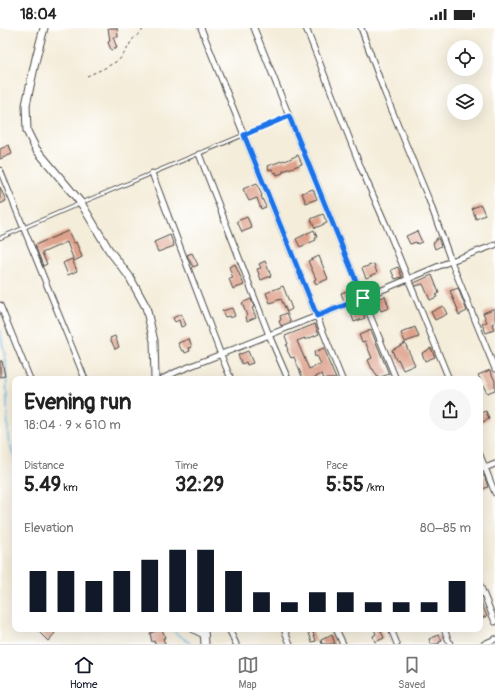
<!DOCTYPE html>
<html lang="en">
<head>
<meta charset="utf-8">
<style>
	body { margin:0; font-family:Pangolin,sans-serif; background:#f6f6f6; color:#222; height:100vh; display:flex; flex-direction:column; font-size:15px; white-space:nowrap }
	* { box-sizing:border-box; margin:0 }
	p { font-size:13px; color:#767676 }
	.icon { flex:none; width:22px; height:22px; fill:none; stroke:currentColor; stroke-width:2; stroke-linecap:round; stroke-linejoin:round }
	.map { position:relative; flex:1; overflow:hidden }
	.panel { position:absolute; left:12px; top:348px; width:471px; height:256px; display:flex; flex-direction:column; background:#fff; border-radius:8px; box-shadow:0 4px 16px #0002 }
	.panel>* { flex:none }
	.fabs { position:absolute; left:447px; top:12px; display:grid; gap:8px }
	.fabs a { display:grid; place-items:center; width:36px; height:36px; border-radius:50%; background:#fff; box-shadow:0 4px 16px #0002; font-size:20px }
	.pin { position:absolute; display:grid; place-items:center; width:34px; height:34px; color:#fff; margin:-17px; border-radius:8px; box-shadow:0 2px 6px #0006 }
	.round { display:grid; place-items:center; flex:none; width:42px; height:42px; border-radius:21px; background:#f6f6f6 }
	.overview { display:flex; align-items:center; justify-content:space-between; height:68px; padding:0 12px }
	h1 { font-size:22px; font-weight:700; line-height:30px }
	.stats { display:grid; grid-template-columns:repeat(3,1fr); gap:6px; height:68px; padding:4px 12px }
	.stats div { display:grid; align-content:center }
	.stats b { font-size:20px; font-weight:700 }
	.stats small { font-size:11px; font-weight:400 }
	.stats p { font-size:11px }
	.chart { height:112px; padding:8px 12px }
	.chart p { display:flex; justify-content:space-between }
	.chart svg { width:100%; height:72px; margin-top:4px; stroke:#111827; stroke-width:6 }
	.status { display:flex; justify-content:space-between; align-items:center; height:28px; padding:0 20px; background:#fff; direction:ltr }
	.status svg { height:11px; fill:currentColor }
	.tabs { display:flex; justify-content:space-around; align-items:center; height:56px; border-top:1px solid #e0e0e0; background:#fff; font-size:11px; color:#767676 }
	.tabs a { display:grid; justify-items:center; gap:2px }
	.tabs .current { color:#111827 }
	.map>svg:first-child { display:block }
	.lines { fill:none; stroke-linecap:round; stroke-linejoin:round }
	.stream { stroke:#6bbae5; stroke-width:1.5 }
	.building { fill:#dea18b }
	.lane-casing { stroke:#494845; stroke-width:4.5 }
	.street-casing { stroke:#494845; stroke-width:7 }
	.secondary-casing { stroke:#494845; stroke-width:9 }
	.path { stroke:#494845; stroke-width:1; stroke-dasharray:3 3; stroke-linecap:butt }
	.lane { stroke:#fff; stroke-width:2.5 }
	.street { stroke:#fff; stroke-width:5 }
	.secondary { stroke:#fff; stroke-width:7 }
	.route-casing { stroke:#fff; stroke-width:8 }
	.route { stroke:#1a73e8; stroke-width:5 }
</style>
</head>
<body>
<div class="status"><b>18:04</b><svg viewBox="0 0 49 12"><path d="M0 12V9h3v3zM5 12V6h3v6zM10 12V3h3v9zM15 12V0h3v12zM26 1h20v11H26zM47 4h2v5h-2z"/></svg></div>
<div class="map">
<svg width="495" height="616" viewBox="0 0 495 616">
	<rect width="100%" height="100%" fill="#fff"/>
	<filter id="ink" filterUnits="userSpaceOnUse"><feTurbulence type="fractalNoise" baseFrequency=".025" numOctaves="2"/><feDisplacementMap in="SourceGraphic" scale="8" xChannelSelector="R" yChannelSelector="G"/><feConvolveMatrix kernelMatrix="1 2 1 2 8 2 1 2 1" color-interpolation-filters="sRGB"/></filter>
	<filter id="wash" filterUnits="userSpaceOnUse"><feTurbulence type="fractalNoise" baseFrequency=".012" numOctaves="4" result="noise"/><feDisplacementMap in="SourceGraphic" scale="16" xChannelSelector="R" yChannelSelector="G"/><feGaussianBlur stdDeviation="0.9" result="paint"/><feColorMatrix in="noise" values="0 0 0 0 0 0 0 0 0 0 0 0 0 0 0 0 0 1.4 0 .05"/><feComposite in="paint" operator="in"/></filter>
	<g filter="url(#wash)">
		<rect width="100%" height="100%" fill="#f4edda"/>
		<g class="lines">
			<path class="stream" d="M0,303L6,333L8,411L15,431
				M171,601L191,616"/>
		</g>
		<g id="blocks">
			<path class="building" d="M108,0H117L118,9H113L117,20L111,22L108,14L110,13Z
				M9,117L12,126L0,131V121Z
				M298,127L302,136L283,143V145L277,147L276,144L274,145L272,141L269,142L268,138L284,132L285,133Z
				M257,155L262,168H261L266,179L261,181L257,170L249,173L243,161Z
				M0,159L6,173L0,176Z
				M313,161L317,171L306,175L302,165Z
				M481,177L485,187L476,191L472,180Z
				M323,186L327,195L315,200L311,191Z
				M247,189L252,200L242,204L237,193Z
				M314,202L317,209L315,210L316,212L300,219L296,211Z
				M68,203L74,215L76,214L82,229L74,233L67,214L42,225L47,236L43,238L35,217Z
				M417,203L422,214L417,216L416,214L410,216L406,208Z
				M170,207L174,218L158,224L154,214Z
				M438,210L441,218L435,221L433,215L436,213V211Z
				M192,225L198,237L193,239L187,227Z
				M319,228L328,251L316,256L314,252L316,251L308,233Z
				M72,231L77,243L68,247L63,235Z
				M265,233L271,248L261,252L257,241L261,240L259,236Z
				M235,236L244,257L233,261L229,251L233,250L229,239Z
				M374,236L377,245L366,250L362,240Z
				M398,239L402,249L395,251L391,242Z
				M432,247L439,265L436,267L437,269L430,272L423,256L416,258L414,255Z
				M283,258L292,281L287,284L281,271L270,275L266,265Z
				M458,260L467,283L459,287L457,282H458L450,263Z
				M353,261L355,269L344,273L341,265Z
				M385,268L389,280L381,283L376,272Z
				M251,271L254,279L252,280L256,289L247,293L246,288H247L242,275Z
				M361,278L365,290L354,294L350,282Z
				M443,278L447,286L435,292L431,284Z
				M232,280L235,288L230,290L229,288L225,289L222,283Z
				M495,280V294L492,296L494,302L486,305L482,296L487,294L483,285Z
				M287,285L291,294L281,298L279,293L281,292L280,288Z
				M181,286L186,297L181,299L179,292L175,294L173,290Z
				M315,296L319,306L305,312V310L297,313L309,341L321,336L317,328L315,329L314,324L324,320L328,330H327L336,351H324L322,346L313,350L314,351H303L294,329L291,330L287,322H288L286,317L288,316L285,308Z
				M415,299L419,309L405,314L401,305Z
				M371,302L389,346L378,350L373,341H372L368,332L372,330L365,313L362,314L359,307Z
				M115,308L119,319L115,321L110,310Z
				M189,311L192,319L189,320L190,323L185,325L184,322L182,323L178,315Z
				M405,315L415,337L403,342L398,331L396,332L392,322Z
				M431,320L435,329L425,333L422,325Z
				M248,323L253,335L247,337L246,334L242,336L238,327Z
				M0,333H2L5,348L0,349Z
				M490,342L495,353V362L487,365L478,347Z
				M486,383L489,391L480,395V385Z
				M484,447L488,459L480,462V448Z
				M480,572L487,588L481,590L480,587Z
				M41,601H51L55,605L48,613L38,603Z
				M162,601L165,610H163L165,616H155L154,613L152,614L150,605Z
				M310,601H312L316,613L312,614L308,602Z
				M374,601H380L384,610L375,614L373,608L376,606Z
				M332,607L335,616H322L321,612Z
				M439,607L442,613L439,614V616H431L429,611Z"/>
		</g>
	</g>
	<g filter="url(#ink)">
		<use href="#blocks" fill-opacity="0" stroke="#494845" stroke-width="1"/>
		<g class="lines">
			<g class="lane-casing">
				<path id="lane" d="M0,210L81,175L289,88"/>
			</g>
			<g class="street-casing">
				<path id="street" d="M201,0L342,351
					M254,0L289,88L396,351
					M306,0L361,140L386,197L449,351
					M361,0L384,63L429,172L451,233L495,341
					M199,126L269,307L288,351
					M0,142L85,351
					M152,145L221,327L231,351
					M0,277L30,351
					M162,351L176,344L317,288L363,270L451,233L495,217
					M480,427L495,465
					M480,442L495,436
					M480,557L495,594
					M192,601L205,608
					M229,601L236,616
					M284,601L290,616
					M336,601L343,616
					M391,601L397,616
					M444,601L450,616
					M484,616L495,611"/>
			</g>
			<g class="secondary-casing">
				<path id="secondary" d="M44,0L36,30L26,77L27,103L36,121L81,175L109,222L129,248L146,279L154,313L155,351
					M204,601L205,616"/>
			</g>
			<path class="path" d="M87,48L103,41L119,32L126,23L132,12L145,0"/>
			<use href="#lane" class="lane"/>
			<use href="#street" class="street"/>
			<use href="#secondary" class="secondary"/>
		</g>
	</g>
	<g class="lines" filter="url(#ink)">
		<g class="route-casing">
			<path id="route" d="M289,88L363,270L317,288L244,107Z"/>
		</g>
		<use href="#route" class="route"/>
	</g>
</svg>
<div class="fabs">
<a><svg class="icon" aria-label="locate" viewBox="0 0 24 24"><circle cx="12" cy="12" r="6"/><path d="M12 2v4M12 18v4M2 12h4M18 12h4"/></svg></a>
<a><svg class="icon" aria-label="layers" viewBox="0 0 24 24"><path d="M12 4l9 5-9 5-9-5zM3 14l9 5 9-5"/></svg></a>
</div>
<div class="pin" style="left:363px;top:270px;background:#1e9e55"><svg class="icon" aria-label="arrive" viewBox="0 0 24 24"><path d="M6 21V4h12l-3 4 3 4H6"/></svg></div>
<section class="panel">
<div class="overview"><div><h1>Evening run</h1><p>18:04 · 9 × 610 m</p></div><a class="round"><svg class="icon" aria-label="share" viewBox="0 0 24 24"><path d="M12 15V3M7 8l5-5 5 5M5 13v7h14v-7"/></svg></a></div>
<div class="stats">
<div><p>Distance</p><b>5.49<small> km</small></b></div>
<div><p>Time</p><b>32:29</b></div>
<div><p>Pace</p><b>5:55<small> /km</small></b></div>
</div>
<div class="chart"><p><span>Elevation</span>80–85 m</p>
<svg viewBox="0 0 160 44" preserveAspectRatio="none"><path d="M5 44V19M15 44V19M25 44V25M35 44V19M45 44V12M55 44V6M65 44V6M75 44V19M85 44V32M95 44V38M105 44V32M115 44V32M125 44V38M135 44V38M145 44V38M155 44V25"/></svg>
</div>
</section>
</div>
<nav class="tabs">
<a class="current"><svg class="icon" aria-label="home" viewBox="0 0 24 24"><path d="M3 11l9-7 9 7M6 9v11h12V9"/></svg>Home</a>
<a><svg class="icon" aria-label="map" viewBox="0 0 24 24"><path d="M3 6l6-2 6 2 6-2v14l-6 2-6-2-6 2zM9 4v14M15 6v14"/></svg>Map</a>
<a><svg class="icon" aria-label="saved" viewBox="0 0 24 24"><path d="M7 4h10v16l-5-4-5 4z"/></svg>Saved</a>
</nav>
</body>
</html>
